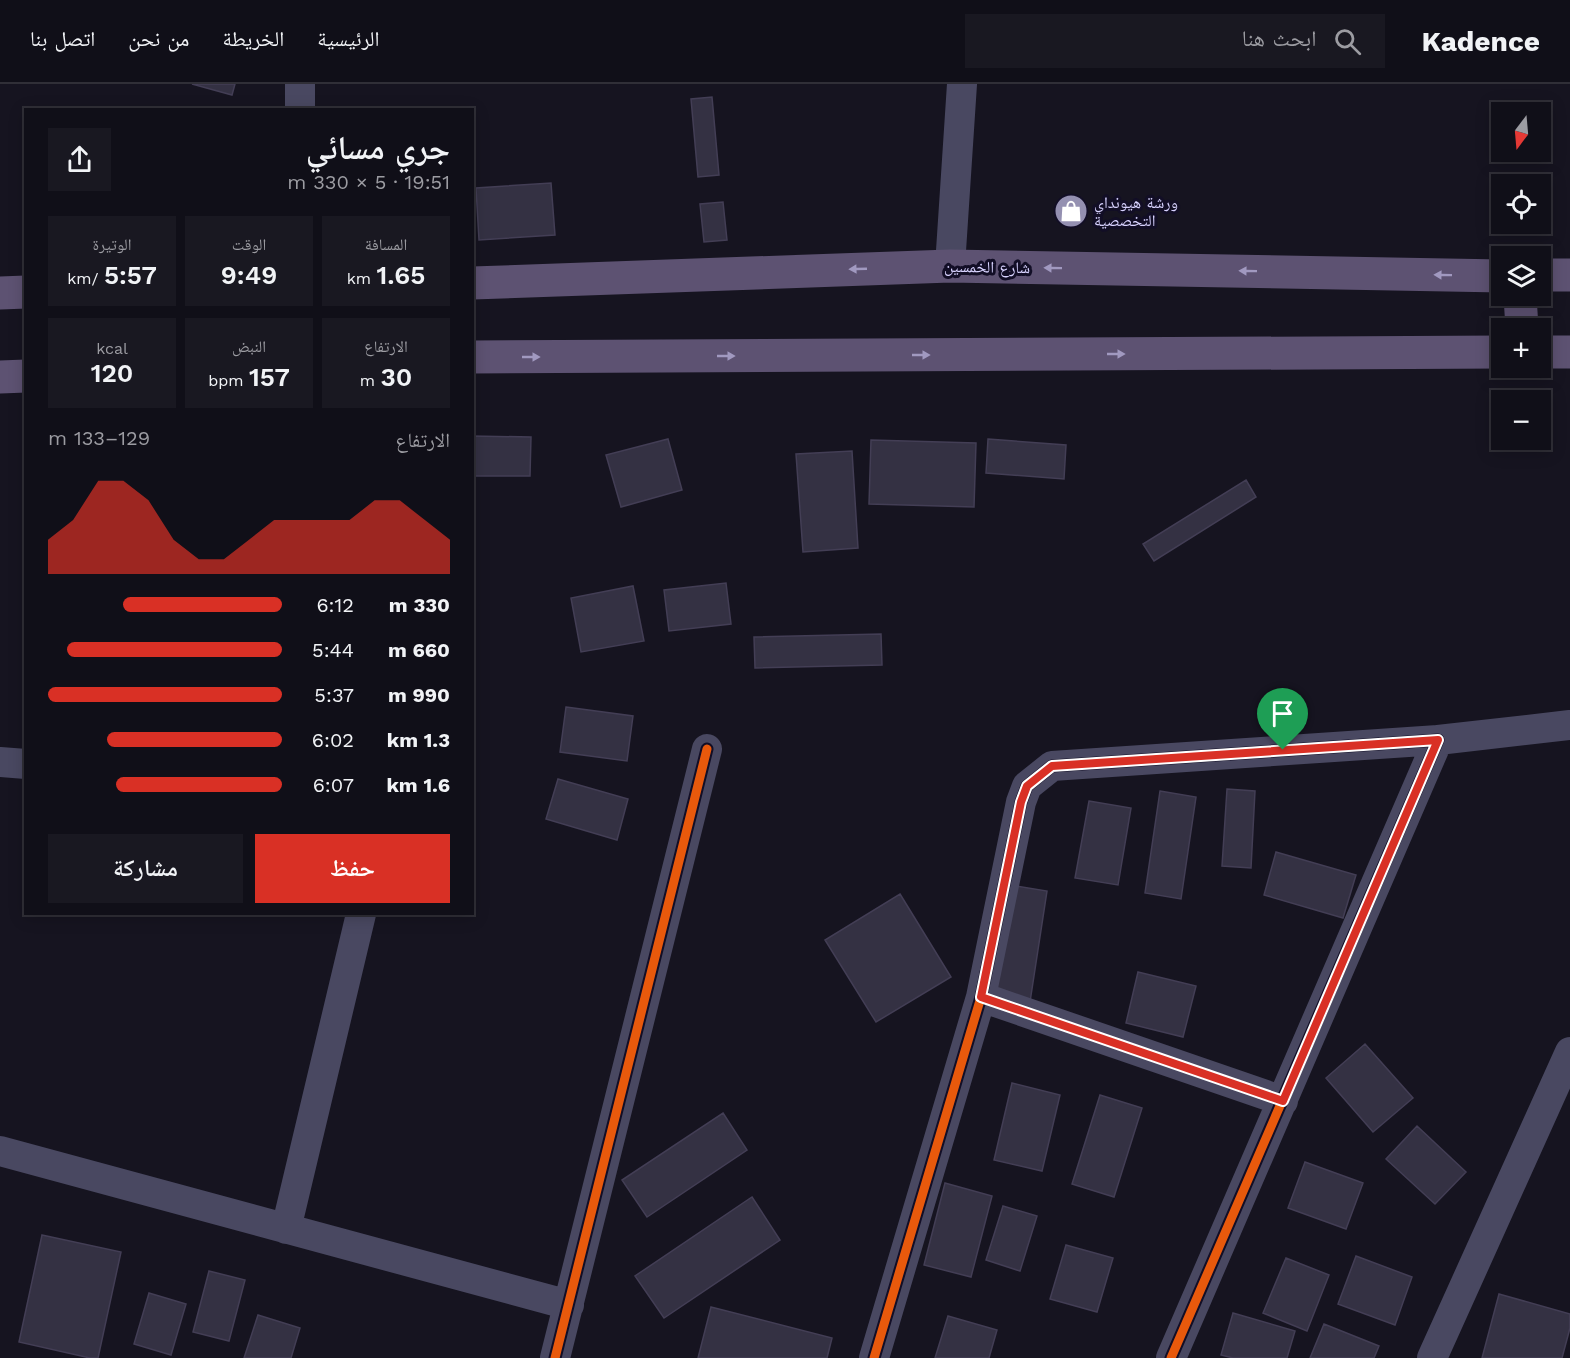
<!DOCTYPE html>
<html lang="ar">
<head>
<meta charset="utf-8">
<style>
	body { margin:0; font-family:"Work Sans","Noto Naskh Arabic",sans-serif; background:#191821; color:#f1f3f6; direction:rtl; height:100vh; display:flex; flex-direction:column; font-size:22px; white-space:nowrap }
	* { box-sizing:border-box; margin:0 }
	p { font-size:20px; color:#9c9ca2 }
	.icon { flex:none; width:33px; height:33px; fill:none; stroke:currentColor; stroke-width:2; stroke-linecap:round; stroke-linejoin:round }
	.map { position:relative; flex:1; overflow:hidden; direction:ltr }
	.drawer { position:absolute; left:24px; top:24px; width:450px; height:807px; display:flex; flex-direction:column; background:#100f18; border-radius:0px; box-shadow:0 3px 15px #0003,0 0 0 2px #302f37; direction:rtl }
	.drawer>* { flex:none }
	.needle { width:39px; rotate:196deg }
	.tools { position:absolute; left:1491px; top:18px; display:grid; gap:12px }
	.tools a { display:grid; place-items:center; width:60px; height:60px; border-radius:0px; background:#100f18; box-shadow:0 3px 15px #0003,0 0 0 2px #302f37; font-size:30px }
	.pin { position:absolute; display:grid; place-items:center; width:51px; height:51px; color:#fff; margin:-62px -26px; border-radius:50% 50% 50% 0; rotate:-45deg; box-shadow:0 0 6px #0007 }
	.pin .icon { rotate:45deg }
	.round { display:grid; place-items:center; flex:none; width:63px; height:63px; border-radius:0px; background:#191821 }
	.headline { display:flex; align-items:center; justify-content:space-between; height:102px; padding:0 24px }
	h1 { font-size:33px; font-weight:600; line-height:45px }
	.metrics { display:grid; grid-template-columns:repeat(3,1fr); gap:9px; height:102px; padding:6px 24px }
	.metrics div { display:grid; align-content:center; border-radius:0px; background:#191821; text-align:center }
	.metrics b { font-size:26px; font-weight:600 }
	.metrics small { font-size:16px; font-weight:400 }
	.metrics p { font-size:16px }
	.chart { height:168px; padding:12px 24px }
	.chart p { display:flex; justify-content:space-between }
	.chart svg { width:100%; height:108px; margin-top:6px; fill:#d93025; opacity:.7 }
	.action { display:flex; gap:12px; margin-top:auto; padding:12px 24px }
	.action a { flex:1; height:69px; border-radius:0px; background:#d93025; color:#fff; font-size:24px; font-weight:600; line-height:69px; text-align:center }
	.action a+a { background:#191821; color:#f1f3f6 }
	ul { padding:0 24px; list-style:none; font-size:20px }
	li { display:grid; grid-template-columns:96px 72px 1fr; align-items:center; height:45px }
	li i { height:15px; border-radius:8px; background:#d93025 }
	header { display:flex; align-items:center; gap:36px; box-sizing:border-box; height:84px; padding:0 30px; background:#100f18; border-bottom:2px solid #302f37 }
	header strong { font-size:28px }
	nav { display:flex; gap:33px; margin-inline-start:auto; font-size:21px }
	.search { width:420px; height:54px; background:#191821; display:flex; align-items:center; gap:15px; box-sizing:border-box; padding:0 21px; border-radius:0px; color:#9c9ca2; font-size:22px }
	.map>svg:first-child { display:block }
	.building { fill:#343143; stroke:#433e55; stroke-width:1.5 }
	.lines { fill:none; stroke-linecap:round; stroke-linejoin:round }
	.minor { stroke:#494861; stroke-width:30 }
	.major { stroke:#5d5272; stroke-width:33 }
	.cycleway-casing { stroke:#120e26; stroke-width:13 }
	.cycleway { stroke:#e8590c; stroke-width:9 }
	.oneway { fill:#a199c0 }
	.route-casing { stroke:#fff; stroke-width:12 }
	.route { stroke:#d93025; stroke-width:8 }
	.labels { text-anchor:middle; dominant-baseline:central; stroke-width:6; stroke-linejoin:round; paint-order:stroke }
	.poi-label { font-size:16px; fill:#d8d3ff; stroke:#120e26; text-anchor:start }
	.street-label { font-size:16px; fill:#d8d3ff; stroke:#120e26 }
</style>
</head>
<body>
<header>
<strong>Kadence</strong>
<div class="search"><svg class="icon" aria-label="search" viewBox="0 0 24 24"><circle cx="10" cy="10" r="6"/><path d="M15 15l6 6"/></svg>ابحث هنا</div>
<nav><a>الرئيسية</a><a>الخريطة</a><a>من نحن</a><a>اتصل بنا</a></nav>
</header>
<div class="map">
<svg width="1570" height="1274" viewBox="0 0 1570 1274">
	<rect width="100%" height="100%" fill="#161420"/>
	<path class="building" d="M192,0H235L232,11Z
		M712,13L719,91L698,93L691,15Z
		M551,99L555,151L479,156L476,104Z
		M723,118L727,156L704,158L700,120Z
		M472,352L531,353L530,392H472Z
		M668,355L682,406L621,423L606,371Z
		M988,355L1066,361L1064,395L986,389Z
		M871,356L976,359L974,423L869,420Z
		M852,367L858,464L803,468L796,370Z
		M1246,396L1256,413L1154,477L1143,460Z
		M726,499L731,540L669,547L664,506Z
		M633,502L644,557L581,568L571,514Z
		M881,550L882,581L755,584L754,553Z
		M566,623L633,632L627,677L560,668Z
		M558,695L628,715L617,756L546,735Z
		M1227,705L1255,707L1251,784L1222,782Z
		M1160,707L1196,713L1181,815L1145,809Z
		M1089,717L1131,724L1118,801L1075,794Z
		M1276,768L1356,791L1343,834L1264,811Z
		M1009,801L1047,807L1030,918L992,912Z
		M900,810L951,893L876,938L825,856Z
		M1138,888L1196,902L1183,953L1126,939Z
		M1365,960L1413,1014L1373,1048L1326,994Z
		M1012,999L1060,1011L1042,1087L994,1076Z
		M1100,1011L1142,1024L1114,1113L1072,1100Z
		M723,1029L747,1066L647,1133L622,1096Z
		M1417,1042L1466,1088L1435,1120L1386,1075Z
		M1305,1078L1363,1099L1346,1145L1288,1124Z
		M945,1099L992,1112L971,1193L924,1181Z
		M752,1113L780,1156L664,1234L635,1192Z
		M1003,1122L1037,1132L1020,1187L986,1176Z
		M42,1151L121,1168L98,1274H90L19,1258Z
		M1066,1161L1113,1174L1097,1228L1050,1215Z
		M1356,1172L1412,1193L1395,1241L1338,1220Z
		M1286,1174L1329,1191L1307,1247L1263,1229Z
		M209,1187L245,1196L229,1257L193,1248Z
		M149,1209L186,1220L171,1271L134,1260Z
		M1499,1210L1570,1230V1244L1562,1274H1482Z
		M711,1223L832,1254L827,1274H698Z
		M1233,1229L1295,1247L1287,1274H1233L1221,1271Z
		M258,1231L300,1244L291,1274H244Z
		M948,1232L997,1246L989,1274H935Z
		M1324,1240L1379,1262L1374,1274H1310Z"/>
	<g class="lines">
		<path class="minor" d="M300,26V0
			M950,182L962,0
			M1438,656L1570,641
			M0,678L26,680
			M981,913L1283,1017
			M0,1067L569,1221
			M286,1145L361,830
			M555,1274L707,665
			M874,1274L981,913L1021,718L1027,702L1052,682L1438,656L1171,1274
			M1432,1274L1570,968"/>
		<path class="major" d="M1540,191H1570
			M472,199L950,182L1502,192
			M0,209L26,208
			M1520,212L1522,244
			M1540,268H1570
			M472,273L1502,268
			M0,293L26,292"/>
		<g class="cycleway-casing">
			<path id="cycleway" d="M555,1274L707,665
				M874,1274L981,913L1021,718L1027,702L1052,682L1438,656L1171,1274"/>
		</g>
		<use href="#cycleway" class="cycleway"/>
	</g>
	<defs><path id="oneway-solid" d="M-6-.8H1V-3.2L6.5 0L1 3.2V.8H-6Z" transform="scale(1.5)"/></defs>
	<g class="oneway">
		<use href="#oneway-solid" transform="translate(1053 184) rotate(-179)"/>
		<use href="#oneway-solid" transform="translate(858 185) rotate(178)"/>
		<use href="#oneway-solid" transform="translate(1248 187) rotate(-179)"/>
		<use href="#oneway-solid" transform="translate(1443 191) rotate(-179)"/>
		<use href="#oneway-solid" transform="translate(1116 270)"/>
		<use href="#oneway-solid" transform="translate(921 271)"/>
		<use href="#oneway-solid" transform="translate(726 272)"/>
		<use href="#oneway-solid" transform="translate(531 273)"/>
	</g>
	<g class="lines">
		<g class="route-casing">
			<path id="route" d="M1438,656L1283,1017L981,913L1021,718L1027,702L1052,682Z"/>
		</g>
		<use href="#route" class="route"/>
	</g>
	<defs>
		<g id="shop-disc" transform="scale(1.725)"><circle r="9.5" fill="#9490b1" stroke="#120e26"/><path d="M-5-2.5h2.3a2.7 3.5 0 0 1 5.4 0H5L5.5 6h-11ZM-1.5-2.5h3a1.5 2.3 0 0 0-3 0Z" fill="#fff"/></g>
	</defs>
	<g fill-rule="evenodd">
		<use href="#shop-disc" x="1071" y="127"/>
	</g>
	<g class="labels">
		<g class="poi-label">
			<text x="1094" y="118">ورشة هيونداي<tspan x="1094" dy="18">التخصصية</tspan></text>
		</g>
		<g class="street-label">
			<text transform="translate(987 183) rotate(1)">شارع الخمسين</text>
		</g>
	</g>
</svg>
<div class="tools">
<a><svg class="needle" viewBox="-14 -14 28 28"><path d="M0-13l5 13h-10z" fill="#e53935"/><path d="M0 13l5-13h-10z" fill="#9c9ca2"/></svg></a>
<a><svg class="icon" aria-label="locate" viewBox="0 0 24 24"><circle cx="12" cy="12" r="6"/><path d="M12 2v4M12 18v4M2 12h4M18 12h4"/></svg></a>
<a><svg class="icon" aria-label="layers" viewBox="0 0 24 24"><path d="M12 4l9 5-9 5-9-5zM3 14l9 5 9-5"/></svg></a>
<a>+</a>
<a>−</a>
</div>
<div class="pin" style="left:1283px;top:666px;background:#1e9e55"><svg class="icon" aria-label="arrive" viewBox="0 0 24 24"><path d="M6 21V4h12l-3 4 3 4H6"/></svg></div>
<section class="drawer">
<div class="headline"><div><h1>جري مسائي</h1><p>19:51 · 5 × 330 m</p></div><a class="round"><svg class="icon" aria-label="share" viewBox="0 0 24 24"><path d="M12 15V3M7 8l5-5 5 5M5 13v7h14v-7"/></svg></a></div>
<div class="metrics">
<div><p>المسافة</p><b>1.65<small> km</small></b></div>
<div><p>الوقت</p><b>9:49</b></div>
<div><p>الوتيرة</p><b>5:57<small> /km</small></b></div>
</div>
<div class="metrics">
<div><p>الارتفاع</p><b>30<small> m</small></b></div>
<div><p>النبض</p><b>157<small> bpm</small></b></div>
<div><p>kcal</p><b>120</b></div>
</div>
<div class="chart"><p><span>الارتفاع</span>129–133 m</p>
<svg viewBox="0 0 160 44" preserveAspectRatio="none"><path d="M0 44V30L10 22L20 6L30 6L40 14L50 30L60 38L70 38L80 30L90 22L100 22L110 22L120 22L130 14L140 14L150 22L160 30V44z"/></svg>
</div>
<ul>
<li><b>330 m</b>6:12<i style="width:68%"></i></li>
<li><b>660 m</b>5:44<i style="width:92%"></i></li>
<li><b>990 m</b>5:37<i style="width:100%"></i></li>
<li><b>1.3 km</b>6:02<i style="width:75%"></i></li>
<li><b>1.6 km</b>6:07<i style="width:71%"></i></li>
</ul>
<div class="action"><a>حفظ</a><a>مشاركة</a></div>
</section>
</div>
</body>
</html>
